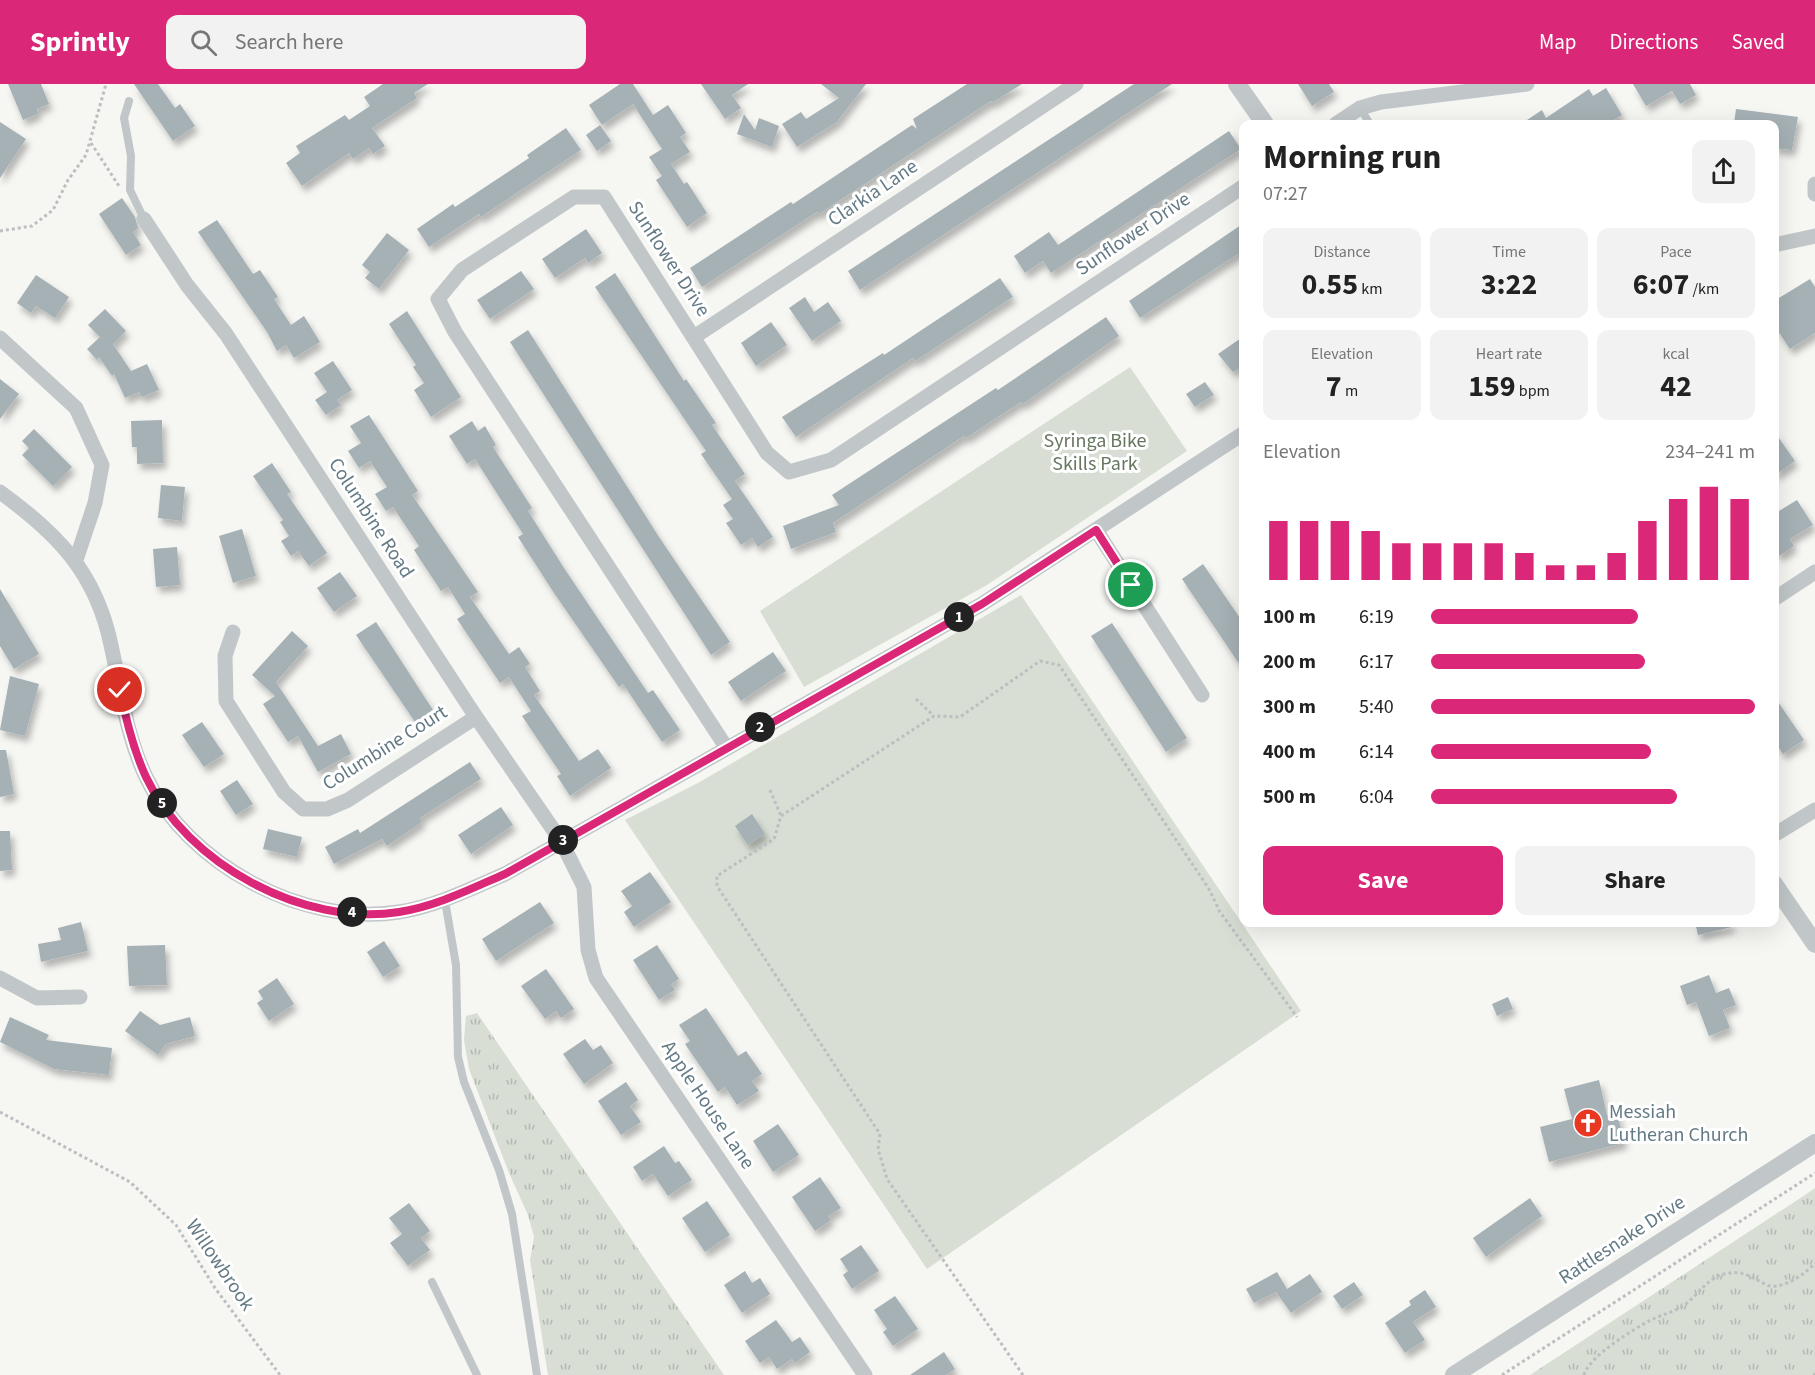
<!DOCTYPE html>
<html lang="en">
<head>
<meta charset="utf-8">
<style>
	body { margin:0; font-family:"Source Sans 3",sans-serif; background:#f2f2f2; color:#222; height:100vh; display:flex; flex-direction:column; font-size:22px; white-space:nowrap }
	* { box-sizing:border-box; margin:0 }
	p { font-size:20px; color:#767676 }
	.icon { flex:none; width:33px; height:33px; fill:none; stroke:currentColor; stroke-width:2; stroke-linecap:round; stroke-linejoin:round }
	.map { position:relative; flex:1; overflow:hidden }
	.side { position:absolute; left:1239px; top:36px; width:540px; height:807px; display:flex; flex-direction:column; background:#fff; border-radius:12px; box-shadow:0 6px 24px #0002 }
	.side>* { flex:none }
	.pin { position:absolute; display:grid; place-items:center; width:51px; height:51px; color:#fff; margin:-26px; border:3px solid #fff; border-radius:50%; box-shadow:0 2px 6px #0007 }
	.km { position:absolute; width:30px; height:30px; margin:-15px; border-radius:50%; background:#222; color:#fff; font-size:16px; line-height:30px; text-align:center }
	.round { display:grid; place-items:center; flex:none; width:63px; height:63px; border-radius:12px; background:#f2f2f2 }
	.summary { display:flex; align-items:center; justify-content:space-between; height:102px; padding:0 24px }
	h1 { font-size:33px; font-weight:700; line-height:45px }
	.figures { display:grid; grid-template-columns:repeat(3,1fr); gap:9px; height:102px; padding:6px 24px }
	.figures div { display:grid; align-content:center; border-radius:12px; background:#f2f2f2; text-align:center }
	.figures b { font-size:30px; font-weight:700 }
	.figures small { font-size:16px; font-weight:400 }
	.figures p { font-size:16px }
	.chart { height:168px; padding:12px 24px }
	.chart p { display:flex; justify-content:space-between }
	.chart svg { width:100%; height:108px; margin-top:6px; stroke:#db2777; stroke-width:6 }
	.cta { display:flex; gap:12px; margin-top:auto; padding:12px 24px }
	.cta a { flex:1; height:69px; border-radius:12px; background:#db2777; color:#fff; font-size:24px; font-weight:700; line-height:69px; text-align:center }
	.cta a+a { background:#f2f2f2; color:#222 }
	ul { padding:0 24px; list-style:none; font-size:20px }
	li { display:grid; grid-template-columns:96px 72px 1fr; align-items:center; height:45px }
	li i { height:15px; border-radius:8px; background:#db2777 }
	header { display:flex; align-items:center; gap:36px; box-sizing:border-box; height:84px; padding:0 30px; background:#db2777; color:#fff }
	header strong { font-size:28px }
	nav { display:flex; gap:33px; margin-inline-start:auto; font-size:21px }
	.search { width:420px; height:54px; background:#f2f2f2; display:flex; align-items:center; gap:15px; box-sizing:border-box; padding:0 21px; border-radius:12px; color:#767676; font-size:22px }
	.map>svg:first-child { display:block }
	.grass { fill:url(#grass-tufts) }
	.park { fill:#d8ded4 }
	.building { fill:#a6b1b5; filter:url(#shadow) }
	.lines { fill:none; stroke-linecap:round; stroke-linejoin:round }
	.path { stroke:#bbbfc1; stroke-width:3; stroke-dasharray:3 3; stroke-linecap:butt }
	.service { stroke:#c1c7c9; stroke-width:8 }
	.minor { stroke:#c1c7c9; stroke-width:15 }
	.tertiary { stroke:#c1c7c9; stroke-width:18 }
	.route-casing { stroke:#fff; stroke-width:12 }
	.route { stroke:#db2777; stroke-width:8 }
	.labels { text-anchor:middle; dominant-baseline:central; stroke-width:6; stroke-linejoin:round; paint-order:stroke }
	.street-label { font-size:20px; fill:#647a85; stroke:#fff }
	.park-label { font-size:20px; fill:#66775f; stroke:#fff }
	.poi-label { font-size:20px; fill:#647a85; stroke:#fff; text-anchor:start }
</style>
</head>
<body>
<header>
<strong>Sprintly</strong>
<div class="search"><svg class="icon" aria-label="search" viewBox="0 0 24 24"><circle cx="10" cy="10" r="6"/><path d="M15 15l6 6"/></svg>Search here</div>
<nav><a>Map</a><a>Directions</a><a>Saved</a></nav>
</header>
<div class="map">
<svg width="1815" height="1291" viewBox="0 0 1815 1291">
	<defs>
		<pattern id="grass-tufts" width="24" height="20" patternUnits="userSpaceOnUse" patternTransform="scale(1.5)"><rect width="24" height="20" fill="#d8ded4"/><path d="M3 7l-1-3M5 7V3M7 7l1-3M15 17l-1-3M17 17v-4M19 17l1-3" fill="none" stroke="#b3b9b2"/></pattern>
		<filter id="shadow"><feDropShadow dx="3.5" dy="6" stdDeviation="3" flood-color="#0004"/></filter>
	</defs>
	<rect width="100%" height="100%" fill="#f6f6f3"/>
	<path class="grass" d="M477,929L724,1291H548L530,1176L534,1153L528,1131L509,1089L469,985L464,956L466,932Z
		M1815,1104V1291H1530L1805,1111Z"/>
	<path class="park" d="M1130,283L1187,367L987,501L804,603L760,527Z
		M1021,511L1301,927L927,1185L625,736L698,699Z"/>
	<path class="building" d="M8,0H41L49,20L37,25L38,30L23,36Z
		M134,0H158L175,24L180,20L195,42L173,57Z
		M383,0H428L414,9L417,14L372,44L385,62L373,70L369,64L353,75L349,69L302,102L286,79L300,69L296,62L345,31L349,36L370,22L364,13Z
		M620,0H633L653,31L668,21L686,49L680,53L690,68L671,80L684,100L687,98L707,129L687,143L656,96L662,92L649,73L662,65L633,20L602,41L589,21Z
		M701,0H748L732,11L741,24L725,35Z
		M821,0H866L837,38L797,63L782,40L801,28L806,35L839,14Z
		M967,0H1022L992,19L991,17L819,130L817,128L702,203L690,184L791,118L793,120L912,41L917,45L913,35Z
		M1134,0H1172L860,206L848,187Z
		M1298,0H1329L1334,8L1312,22Z
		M1633,0H1690L1696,11L1680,20L1672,7L1646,22Z
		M1606,4L1622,31L1607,40H1521L1542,26L1546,34L1589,5L1593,12Z
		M1736,25L1798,33L1792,66L1774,64V40H1734Z
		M744,30L755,46L759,34L779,42L772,63L737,50Z
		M0,38L26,55L0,94Z
		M600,41L611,57L597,67L586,51Z
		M566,44L581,66L481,133L479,130L429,163L417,145L453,120L455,123L529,74L527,71Z
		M1229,47L1241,65L1051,189L1043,177L1025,189L1014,172L1049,148L1058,161Z
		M122,114L135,133L138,144L133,148L141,161L126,171L99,130Z
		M217,136L253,190L260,186L278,213L274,215L291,241L304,232L320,258L294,274L286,261L277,267L267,248L198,148Z
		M1244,139V166L1140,234L1129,217Z
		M586,145L602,169L588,179L585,174L555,194L542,175Z
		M387,149L409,166L379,205L365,194L370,188L362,181Z
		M521,187L534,205L490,235L477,216Z
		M615,189L684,297L686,295L716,339L712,341L745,390L735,397L773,453L758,463L752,454L741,461L726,439L733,435L723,421L732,415L701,370L706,367L595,203Z
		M36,191L69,213L55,234L36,222L31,229L17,219Z
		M1000,194L1013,213L915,277L913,274L796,353L782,333L883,269L884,271Z
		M1810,195L1815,203V249L1790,265L1774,241V217Z
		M805,213L814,228L828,218L841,237L812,257L789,224Z
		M105,225L126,247L113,260L131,287L147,280L159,306L142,313L139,308L125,314L114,290L112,292L99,273L97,276L87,265L100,253L88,241Z
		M407,227L461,313L431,333L414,306L424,299L413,283L416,281L389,240Z
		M1106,233L1119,252L1023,320L1021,318L966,354L964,352L833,439L836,448L791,465L783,442L839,421L832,411L996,304L998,306Z
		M771,238L787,261L756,282L741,259Z
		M528,246L659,453L730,558L711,571L510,258Z
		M1244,252V281L1233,288L1218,270Z
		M333,277L352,306L337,316L341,321L326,331L315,316L327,308L314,289Z
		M0,295L19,310L0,335Z
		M1205,298L1214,311L1195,323L1186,310Z
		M369,331L418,407L412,411L478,508L470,513L509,570L519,563L530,580L525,583L540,607L534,611L579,677L598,665L611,684L570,712L557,692L561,690L522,632L531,627L509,593L500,599L457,535L465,530L448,503L441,507L414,466L419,462L393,423L386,427L375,410L387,403L370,377L359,384L348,367L361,359L350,342Z
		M162,336L163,379L137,380V363H132L131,337Z
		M472,337L478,347L485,342L496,361L493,363L532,424L528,427L564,484L648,609L653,606L680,646L662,658L623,600L619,603L554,509L518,453L523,450L475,375L467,380L449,352Z
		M34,345L72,383L53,402L22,371L29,364L22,357Z
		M1774,347L1795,377L1774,392Z
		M272,379L291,408L287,410L327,469L309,482L298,467L291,472L281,457L289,452L280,438L283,436L253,392Z
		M161,401L185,403L182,437L158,434Z
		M1797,416L1813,441L1790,455L1794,462L1779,472L1774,464V430Z
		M242,445L256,492L233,499L219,452Z
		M177,463L180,501L156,503L153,465Z
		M1203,480L1244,540V587L1182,495Z
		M340,488L357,512L334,528L317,504Z
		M0,505L39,570L14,585L0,562Z
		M376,538L433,626L415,638L356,551Z
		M1112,539L1187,654L1166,668L1091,552Z
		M292,547L308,562L276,598L318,662L341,650L351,670L318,688L298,652L288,658L263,620L275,612L252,591Z
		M773,568L786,587L741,617L728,598Z
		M10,592L39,600L25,652L0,646Z
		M1774,612L1804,656L1783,670L1774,657Z
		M202,638L224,670L204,683L182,651Z
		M0,666H6L14,710L0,713Z
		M470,678L481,695L420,734L422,738L387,762L382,755L334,780L325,763L358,745L360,749Z
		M237,696L253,720L236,731L220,707Z
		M501,723L513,741L471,770L458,751Z
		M752,730L765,750L748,761L735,742Z
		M268,745L302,753L297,773L263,765Z
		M0,747H10L12,786L0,787Z
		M650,788L671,818L634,843L624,828L632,822L621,807Z
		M540,818L554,839L496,877L482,855Z
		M81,838L88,867L41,878L38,860L61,856L58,844Z
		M1695,838H1731L1732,843L1698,851Z
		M384,857L400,882L383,893L367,868Z
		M165,861L167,901L129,902L127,862Z
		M657,861L679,895L671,900L675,906L659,916L633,876Z
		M546,885L574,925L561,934L556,927L545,935L521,902Z
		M1709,891L1716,909L1729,904L1736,921L1723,926L1730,944L1709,952L1696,918L1687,921L1680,902Z
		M277,894L294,920L269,937L257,919L263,915L258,907Z
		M1508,913L1513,925L1497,932L1492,920Z
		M706,924L738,972L746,967L762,990L752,997L759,1007L737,1021L725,1003L718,1008L685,960L690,957L679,941Z
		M140,927L160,941L190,933L195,952L166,960L158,971L125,947Z
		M10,933L49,951L46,956L112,964L109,991L54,985L0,958Z
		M585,955L593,966L601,961L613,979L584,1000L563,970Z
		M1599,996L1607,1031L1617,1028L1624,1059L1549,1078L1540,1043L1572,1035L1564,1005Z
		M626,998L638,1016L630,1022L641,1038L621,1051L598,1017Z
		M778,1040L799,1071L773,1088L753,1057Z
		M664,1062L675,1079L679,1077L692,1096L668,1112L653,1090L642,1097L633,1083Z
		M820,1093L841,1124L828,1132L831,1136L815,1147L792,1113Z
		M1530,1114L1542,1132L1486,1173L1473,1154Z
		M707,1117L730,1151L705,1168L682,1134Z
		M409,1119L430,1147L421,1154L430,1166L408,1182L390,1159L402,1150L389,1134Z
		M861,1161L879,1187L852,1205L843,1191L848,1187L840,1175Z
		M745,1187L752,1199L760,1194L770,1210L742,1229L724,1201Z
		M1277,1188L1287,1205L1310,1190L1322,1208L1291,1229L1276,1208L1254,1219L1246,1205Z
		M1354,1198L1363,1211L1342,1225L1333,1212Z
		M1425,1206L1436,1223L1413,1238L1425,1256L1405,1269L1385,1239L1411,1221L1409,1217Z
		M895,1212L918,1245L893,1262L883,1248L887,1245L874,1226Z
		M776,1236L792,1258L800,1253L810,1268L795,1279L792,1275L777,1285L769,1273L760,1279L745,1257Z
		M944,1268L955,1285L946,1291H910Z"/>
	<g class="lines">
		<path class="path" d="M91,59L119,102
			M0,147L32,142L53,126L68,96L86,71L106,0
			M916,615L934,632
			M770,706L781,732
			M0,1028L130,1098L176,1141L215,1204L280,1291
			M1023,1291L887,1095L878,1065L880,1050L717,802V792L774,755L781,732L934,632L960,633L1040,577L1059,581L1209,805L1220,828L1297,933
			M1502,1291L1815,1089
			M1584,1291C1589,1272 1634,1245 1651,1236C1661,1231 1671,1229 1681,1223C1697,1214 1705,1195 1724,1190C1743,1185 1752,1194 1767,1201C1781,1207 1807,1189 1815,1179
			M1813,1291L1815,1290"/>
		<path class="service" d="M129,17L124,34L131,72L130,106L144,135
			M1360,24L1370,40
			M445,817L456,881L458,973L464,998L499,1086L512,1130L537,1291
			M432,1198L477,1291"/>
		<path class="minor" d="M1336,40L1360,24L1381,18L1527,0
			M1815,100V110
			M144,135L187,201L226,250L476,633L561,757L584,803L588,866L596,894L865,1291
			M1774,161L1815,152
			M694,253L1076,0
			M0,254L76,324L102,381L95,419L76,476
			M0,408C58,450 96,489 111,561C121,606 126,651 146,693C187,780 303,843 399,828C437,822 470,805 505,790L982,520L1244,349
			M1096,446L1202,611
			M1774,515L1815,488
			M233,548L225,572L226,617L284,708L303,725H327L348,716L476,633
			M726,663L455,248L438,215L462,186L574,113H604L767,369L789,388L831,376L1244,102
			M1774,751L1815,726
			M0,894L37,914L80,913"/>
		<path class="tertiary" d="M1237,0L1265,40
			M1774,800L1815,860
			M1454,1291L1815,1059"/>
	</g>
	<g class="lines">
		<g class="route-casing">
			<path id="route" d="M120,606C126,636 133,665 146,693C187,780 303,843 399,828C437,822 470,805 505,790L982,520L1096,446L1131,501"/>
		</g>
		<use href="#route" class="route"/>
	</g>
	<defs>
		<g id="church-disc" transform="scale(1.5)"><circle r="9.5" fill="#e83821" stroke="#fff"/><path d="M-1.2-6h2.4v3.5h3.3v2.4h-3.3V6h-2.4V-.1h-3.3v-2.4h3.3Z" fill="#fff"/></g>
	</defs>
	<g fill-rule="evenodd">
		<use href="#church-disc" x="1588" y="1039"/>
	</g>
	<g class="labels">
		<g class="street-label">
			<text transform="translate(873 109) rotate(-34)">Clarkia Lane</text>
			<text transform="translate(1133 150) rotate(-34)">Sunflower Drive</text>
			<text transform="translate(669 175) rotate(57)">Sunflower Drive</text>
			<text transform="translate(371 434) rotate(57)">Columbine Road</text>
			<text transform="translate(385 664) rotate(-32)">Columbine Court</text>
			<text transform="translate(708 1021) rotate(56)">Apple House Lane</text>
			<text transform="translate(1622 1156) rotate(-33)">Rattlesnake Drive</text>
			<text transform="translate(220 1181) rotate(56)">Willowbrook</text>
		</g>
		<g class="park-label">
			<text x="1095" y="357">Syringa Bike<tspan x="1095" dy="23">Skills Park</tspan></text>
		</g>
		<g class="poi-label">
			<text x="1609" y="1028">Messiah<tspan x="1609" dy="23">Lutheran Church</tspan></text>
		</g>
	</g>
</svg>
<div class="pin" style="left:1131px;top:501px;background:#1e9e55"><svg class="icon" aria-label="arrive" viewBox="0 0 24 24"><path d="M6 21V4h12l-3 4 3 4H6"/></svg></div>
<div class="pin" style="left:120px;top:606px;background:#d93025"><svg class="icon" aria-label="check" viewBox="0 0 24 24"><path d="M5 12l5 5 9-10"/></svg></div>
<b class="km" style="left:959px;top:533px">1</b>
<b class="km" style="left:760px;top:643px">2</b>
<b class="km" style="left:563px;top:756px">3</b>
<b class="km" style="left:352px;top:828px">4</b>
<b class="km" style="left:162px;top:719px">5</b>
<section class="side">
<div class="summary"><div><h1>Morning run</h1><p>07:27</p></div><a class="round"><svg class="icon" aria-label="share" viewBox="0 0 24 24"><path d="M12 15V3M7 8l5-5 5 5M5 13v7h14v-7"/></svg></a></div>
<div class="figures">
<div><p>Distance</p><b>0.55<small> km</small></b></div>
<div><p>Time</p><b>3:22</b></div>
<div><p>Pace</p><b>6:07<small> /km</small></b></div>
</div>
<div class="figures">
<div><p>Elevation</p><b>7<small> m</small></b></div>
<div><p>Heart rate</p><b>159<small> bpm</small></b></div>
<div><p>kcal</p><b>42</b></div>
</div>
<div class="chart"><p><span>Elevation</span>234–241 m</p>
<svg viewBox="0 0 160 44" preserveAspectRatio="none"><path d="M5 44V20M15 44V20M25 44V20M35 44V24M45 44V29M55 44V29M65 44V29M75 44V29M85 44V33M95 44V38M105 44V38M115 44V33M125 44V20M135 44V11M145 44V6M155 44V11"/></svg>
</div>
<ul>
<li><b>100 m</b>6:19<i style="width:64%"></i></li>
<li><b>200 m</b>6:17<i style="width:66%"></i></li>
<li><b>300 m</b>5:40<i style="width:100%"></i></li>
<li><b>400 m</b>6:14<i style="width:68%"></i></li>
<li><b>500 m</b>6:04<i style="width:76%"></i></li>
</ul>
<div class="cta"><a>Save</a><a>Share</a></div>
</section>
</div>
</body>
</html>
